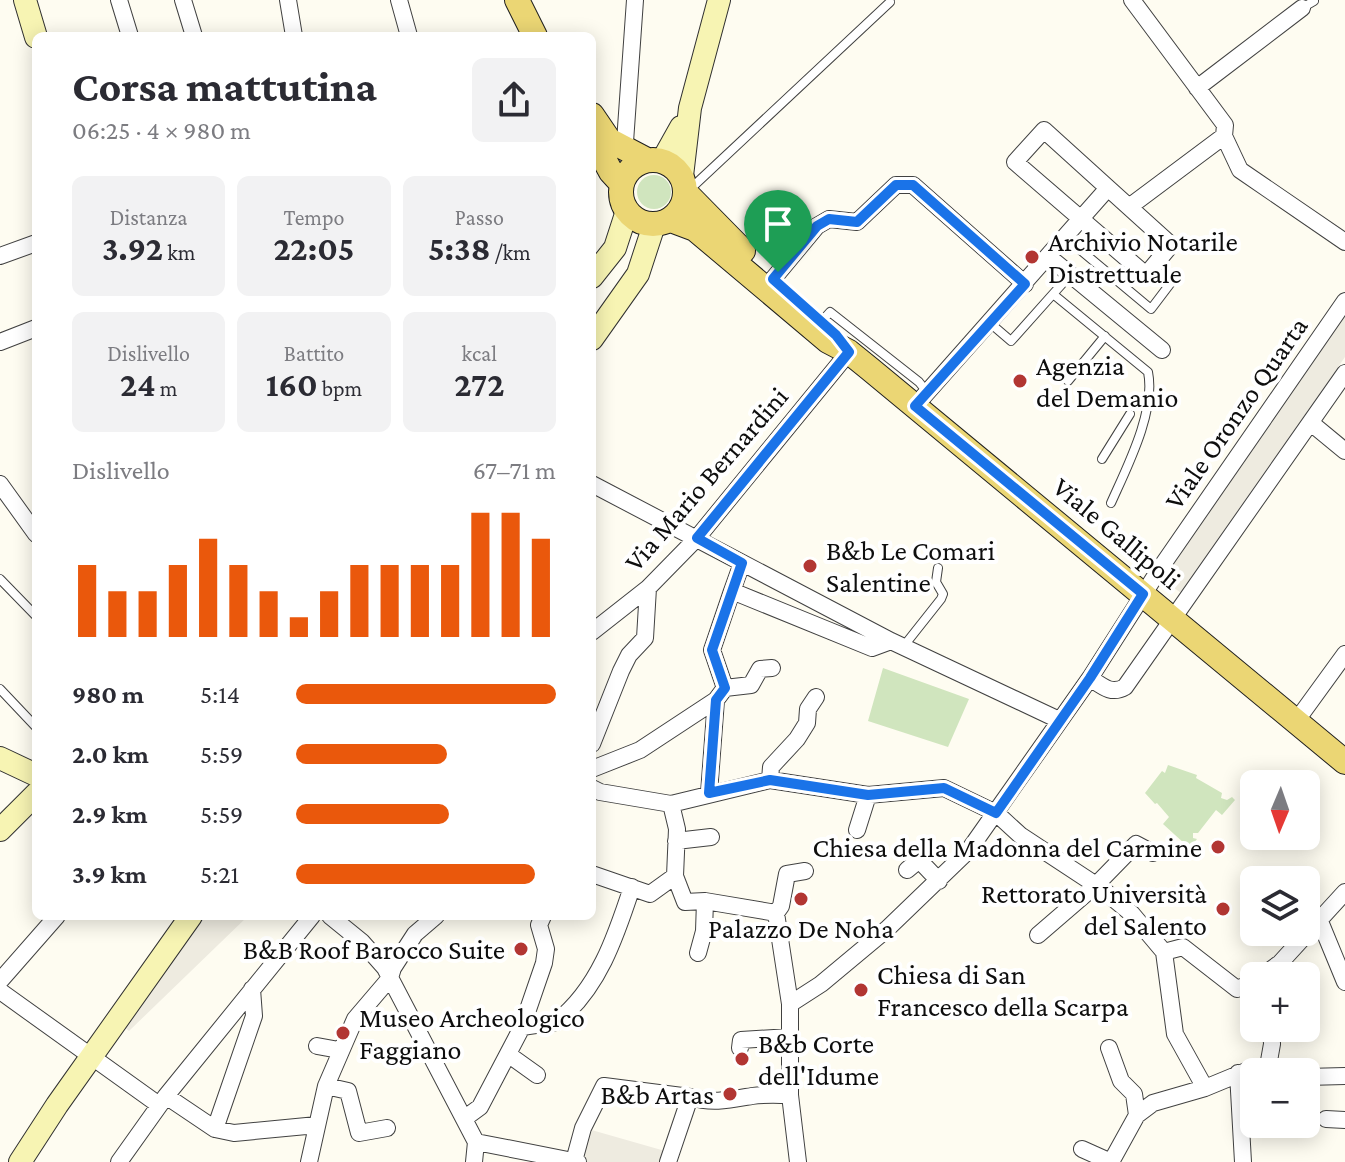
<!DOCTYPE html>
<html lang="it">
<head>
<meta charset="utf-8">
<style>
	body { margin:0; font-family:"Crimson Pro",serif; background:#f2f2f3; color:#2b2b33; height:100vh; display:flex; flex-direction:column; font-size:30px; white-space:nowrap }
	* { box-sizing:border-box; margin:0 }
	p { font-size:26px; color:#7c7c81 }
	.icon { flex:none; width:44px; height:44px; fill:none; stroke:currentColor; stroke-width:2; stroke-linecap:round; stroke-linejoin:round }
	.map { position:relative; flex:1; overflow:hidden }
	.drawer { position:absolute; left:32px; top:32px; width:564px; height:888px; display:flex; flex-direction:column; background:#fff; border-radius:12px; box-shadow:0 4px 20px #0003 }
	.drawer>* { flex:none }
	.needle { width:52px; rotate:182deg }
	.controls { position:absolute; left:1240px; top:770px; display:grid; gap:16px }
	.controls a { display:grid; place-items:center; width:80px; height:80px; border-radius:12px; background:#fff; box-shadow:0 4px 20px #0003; font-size:40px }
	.pin { position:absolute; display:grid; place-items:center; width:68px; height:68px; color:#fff; margin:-82px -34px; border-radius:50% 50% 50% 0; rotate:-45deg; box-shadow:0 0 8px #0007 }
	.pin .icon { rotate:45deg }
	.round { display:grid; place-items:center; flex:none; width:84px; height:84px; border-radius:12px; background:#f2f2f3 }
	.summary { display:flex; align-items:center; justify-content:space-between; height:136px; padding:0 40px }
	h1 { font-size:44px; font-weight:700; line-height:60px }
	.stats { display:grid; grid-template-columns:repeat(3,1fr); gap:12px; height:136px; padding:8px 40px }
	.stats div { display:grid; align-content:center; border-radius:12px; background:#f2f2f3; text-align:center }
	.stats b { font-size:34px; font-weight:700 }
	.stats small { font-size:22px; font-weight:400 }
	.stats p { font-size:22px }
	.chart { height:224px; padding:16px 40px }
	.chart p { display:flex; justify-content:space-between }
	.chart svg { width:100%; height:144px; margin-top:8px; stroke:#ea580c; stroke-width:6 }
	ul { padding:0 40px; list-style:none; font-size:26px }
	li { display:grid; grid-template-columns:128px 96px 1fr; align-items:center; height:60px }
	li i { height:20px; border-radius:10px; background:#ea580c }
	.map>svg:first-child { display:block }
	.green { fill:#d0e5be }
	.plaza { fill:#eeebe0 }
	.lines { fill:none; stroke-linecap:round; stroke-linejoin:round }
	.lane-casing { stroke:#414141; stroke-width:10 }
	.street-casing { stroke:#414141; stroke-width:18 }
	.secondary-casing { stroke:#303030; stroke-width:24 }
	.primary-casing { stroke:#1f1f1f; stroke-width:26 }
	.lane { stroke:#fff; stroke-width:8 }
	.street { stroke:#fff; stroke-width:16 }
	.secondary { stroke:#f7f4b3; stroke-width:22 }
	.primary { stroke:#ebd674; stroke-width:24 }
	.route-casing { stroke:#fff; stroke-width:16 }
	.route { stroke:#1a73e8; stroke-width:10 }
	.poi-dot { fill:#b23633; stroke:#fff; stroke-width:3 }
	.labels { text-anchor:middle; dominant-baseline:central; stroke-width:8; stroke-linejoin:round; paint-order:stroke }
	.poi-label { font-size:28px; fill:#0e0e0e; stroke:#fff; text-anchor:start }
	.street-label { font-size:28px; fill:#0e0e0e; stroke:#fff }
</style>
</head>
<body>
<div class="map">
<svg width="1345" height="1162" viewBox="0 0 1345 1162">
	<rect width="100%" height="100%" fill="#fefcf1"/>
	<path class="green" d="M637 192a17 17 0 1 1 34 0a17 17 0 1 1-34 0Z
		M883,668L969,699L948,747L868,721Z
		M1168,765L1197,775L1196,778L1222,793L1221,798L1227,800L1232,797L1235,800L1222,815L1216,810L1198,833H1193V838L1197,839L1185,854L1180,851L1185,844L1163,824L1169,817L1157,803L1155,804L1145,793L1162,771L1165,773Z"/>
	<path class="plaza" d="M1345,314V357L1181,593L1162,579Z
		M201,916H248L129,1031L124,1027Z
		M581,1127L665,1151L674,1162H567Z"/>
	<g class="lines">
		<g class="lane-casing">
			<path id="lane" d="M1302,8L1314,1
				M687,192L890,2
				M1066,238L1151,309L1173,280
				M1053,294L1071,274
				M821,322L830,312L919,382L927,392
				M990,323L1011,341L1053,294L1148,372C1156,411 1127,467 1111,503
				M1068,381L1105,336
				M1102,459L1130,414
				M0,579L36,616
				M903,647L941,599L943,594L936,582L938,568
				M0,689L36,727"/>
		</g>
		<g class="street-casing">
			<path id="street" d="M119,0L130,36
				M183,0L194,36
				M288,0L294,36
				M399,0L409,36
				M1132,0L1225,125L1224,136L1240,170L1345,242
				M1197,88L1302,8
				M622,149L625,142L635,0
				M1108,188L1044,130L1015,162L1146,275L1171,245L1129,207
				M0,256L36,243
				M1049,257L1162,350
				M773,279L817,226L829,219L857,222L896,185H913L1025,284
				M0,342L36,328
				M915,406L1108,188L1129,207L1224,136
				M1311,423L1345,451
				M0,484L36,534
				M592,484L891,641L1059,720
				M742,563L732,591L872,648L891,641
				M592,632L648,588L697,538L849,352
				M1090,678C1102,686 1111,695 1125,687L1345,373
				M725,688L751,685L760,669L772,668
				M1297,720L1345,654
				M592,744L621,671L629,655L645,638L648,588
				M592,769L640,750L716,700
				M770,780L771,767L797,739L807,723L808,709L816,697
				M592,788L600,792L671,804L770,780L868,795L944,788L996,813L1020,835L1102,889L1132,914L1164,952L1175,1034L1205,1088
				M709,793L716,700L725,688L712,650L732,591
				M671,804L677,829L675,876L685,902L705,901L776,913
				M857,830L868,795
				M676,841L711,837
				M907,870L919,860L939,881
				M592,874L650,894L675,876
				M776,913L790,1004V1095L798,1162
				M776,913L781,906L787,874L805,871
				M330,916L362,942L385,968L476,1142
				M1319,919L1345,982
				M1038,935L1096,885L1136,844L1153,853
				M1164,952L1183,947L1237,989L1254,982
				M698,953L704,931L705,901
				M1262,976L1280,963L1345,892
				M0,981L57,916
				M0,991L159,1105
				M790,1004L821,984L887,929L969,850L1090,678L1159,570L1345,301
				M522,1027L556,1022C598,990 616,936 632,887
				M317,1046L339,1050
				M740,1048L741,1040L790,1037
				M1109,1048L1121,1081L1134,1094L1137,1115
				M509,1055L537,1075
				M1267,1072L1272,1044L1271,1028
				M1238,1073L1243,1162
				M1306,1077L1345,1076
				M326,1086L348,1091L359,1133L387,1128
				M166,1096L215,1129L234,1133L317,1125
				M465,1118L480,1107L522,1027L544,963L546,949L539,925L543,916
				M1326,1119L1345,1120
				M215,1129L254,1016L252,989
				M476,1142L578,1162
				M1082,1149L1111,1162
				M574,1161L583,1128L604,1086L690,1097
				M119,1162L166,1096L312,916
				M309,1162L326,1086L355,1019L390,978L393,968L415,934L436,916
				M474,1162L476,1142
				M668,1162L690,1097C712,1104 729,1100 752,1096C764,1094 778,1095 790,1095
				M1111,1162L1137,1115L1153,1103L1205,1088L1251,1069L1269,1072"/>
		</g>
		<g class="secondary-casing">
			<path id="secondary" d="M25,0L36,37
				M662,161L681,127
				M682,176L690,108L719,0
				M592,277L615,248L627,211
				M592,339L638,274L654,225
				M0,758L36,775
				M0,830L36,794
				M20,1162L57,1105L191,916"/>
		</g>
		<g class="primary-casing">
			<path id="primary" d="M517,0L535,36
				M592,115L609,140L647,160
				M592,137L611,172L622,184
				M621 192a32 32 0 1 1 64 0a32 32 0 1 1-64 0Z
				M686,193L743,251
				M671,220L695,229L828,341L849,352L870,369L1345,762"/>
		</g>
		<use href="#lane" class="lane"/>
		<use href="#street" class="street"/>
		<use href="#secondary" class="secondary"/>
		<use href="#primary" class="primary"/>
	</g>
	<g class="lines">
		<g class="route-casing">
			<path id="route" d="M896,185H913L1025,284L915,406L1143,594L1090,678L996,813L944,788L868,795L770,780L709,793L716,700L725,688L712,650L742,563L697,538L849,352L836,335L773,279L817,226L829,219L857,222Z"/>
		</g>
		<use href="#route" class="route"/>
	</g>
	<g class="poi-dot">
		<circle cx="1032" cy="257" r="8"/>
		<circle cx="1020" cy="381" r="8"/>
		<circle cx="810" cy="566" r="8"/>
		<circle cx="1218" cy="847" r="8"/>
		<circle cx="801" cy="899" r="8"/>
		<circle cx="1223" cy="909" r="8"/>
		<circle cx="521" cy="949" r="8"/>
		<circle cx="861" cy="990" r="8"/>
		<circle cx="343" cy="1033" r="8"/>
		<circle cx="742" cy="1059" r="8"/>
		<circle cx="730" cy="1094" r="8"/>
	</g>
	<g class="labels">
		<g class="poi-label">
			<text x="1048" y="241">Archivio Notarile<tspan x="1048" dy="32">Distrettuale</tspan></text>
			<text x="1036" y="365">Agenzia<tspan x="1036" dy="32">del Demanio</tspan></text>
			<text x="826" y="550">B&amp;b Le Comari<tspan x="826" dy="32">Salentine</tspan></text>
			<text x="1202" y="847" text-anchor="end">Chiesa della Madonna del Carmine</text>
			<text x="1207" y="893" text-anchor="end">Rettorato Università<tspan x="1207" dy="32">del Salento</tspan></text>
			<text x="801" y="928" text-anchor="middle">Palazzo De Noha</text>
			<text x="505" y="949" text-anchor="end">B&amp;B Roof Barocco Suite</text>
			<text x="877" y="974">Chiesa di San<tspan x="877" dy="32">Francesco della Scarpa</tspan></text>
			<text x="359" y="1017">Museo Archeologico<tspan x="359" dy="32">Faggiano</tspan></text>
			<text x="758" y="1043">B&amp;b Corte<tspan x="758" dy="32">dell'Idume</tspan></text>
			<text x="714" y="1094" text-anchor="end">B&amp;b Artas</text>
		</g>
		<g class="street-label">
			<text transform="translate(1236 413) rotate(-55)">Viale Oronzo Quarta</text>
			<text transform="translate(706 479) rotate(-49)">Via Mario Bernardini</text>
			<text transform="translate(1117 533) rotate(40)">Viale Gallipoli</text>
		</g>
	</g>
</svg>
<div class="controls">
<a><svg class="needle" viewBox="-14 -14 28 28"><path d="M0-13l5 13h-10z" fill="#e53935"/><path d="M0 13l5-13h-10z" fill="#7c7c81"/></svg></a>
<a><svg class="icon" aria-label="layers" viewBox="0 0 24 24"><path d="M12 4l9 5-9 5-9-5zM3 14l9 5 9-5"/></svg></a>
<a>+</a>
<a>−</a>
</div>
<div class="pin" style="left:778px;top:272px;background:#1e9e55"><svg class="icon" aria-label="arrive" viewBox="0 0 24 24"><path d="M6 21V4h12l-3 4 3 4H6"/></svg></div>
<section class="drawer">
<div class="summary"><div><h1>Corsa mattutina</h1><p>06:25 · 4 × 980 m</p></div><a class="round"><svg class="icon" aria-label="share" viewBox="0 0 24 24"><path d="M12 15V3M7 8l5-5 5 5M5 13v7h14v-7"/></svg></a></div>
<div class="stats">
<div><p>Distanza</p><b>3.92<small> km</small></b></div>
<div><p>Tempo</p><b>22:05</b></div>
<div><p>Passo</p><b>5:38<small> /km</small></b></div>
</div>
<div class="stats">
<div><p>Dislivello</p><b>24<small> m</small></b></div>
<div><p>Battito</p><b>160<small> bpm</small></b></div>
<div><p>kcal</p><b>272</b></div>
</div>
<div class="chart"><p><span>Dislivello</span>67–71 m</p>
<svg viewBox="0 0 160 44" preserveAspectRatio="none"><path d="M5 44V22M15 44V30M25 44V30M35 44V22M45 44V14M55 44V22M65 44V30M75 44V38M85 44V30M95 44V22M105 44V22M115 44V22M125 44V22M135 44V6M145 44V6M155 44V14"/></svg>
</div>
<ul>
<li><b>980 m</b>5:14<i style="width:100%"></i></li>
<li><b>2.0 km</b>5:59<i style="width:58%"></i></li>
<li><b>2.9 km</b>5:59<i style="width:59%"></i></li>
<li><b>3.9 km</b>5:21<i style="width:92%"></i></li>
</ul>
</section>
</div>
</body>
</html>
